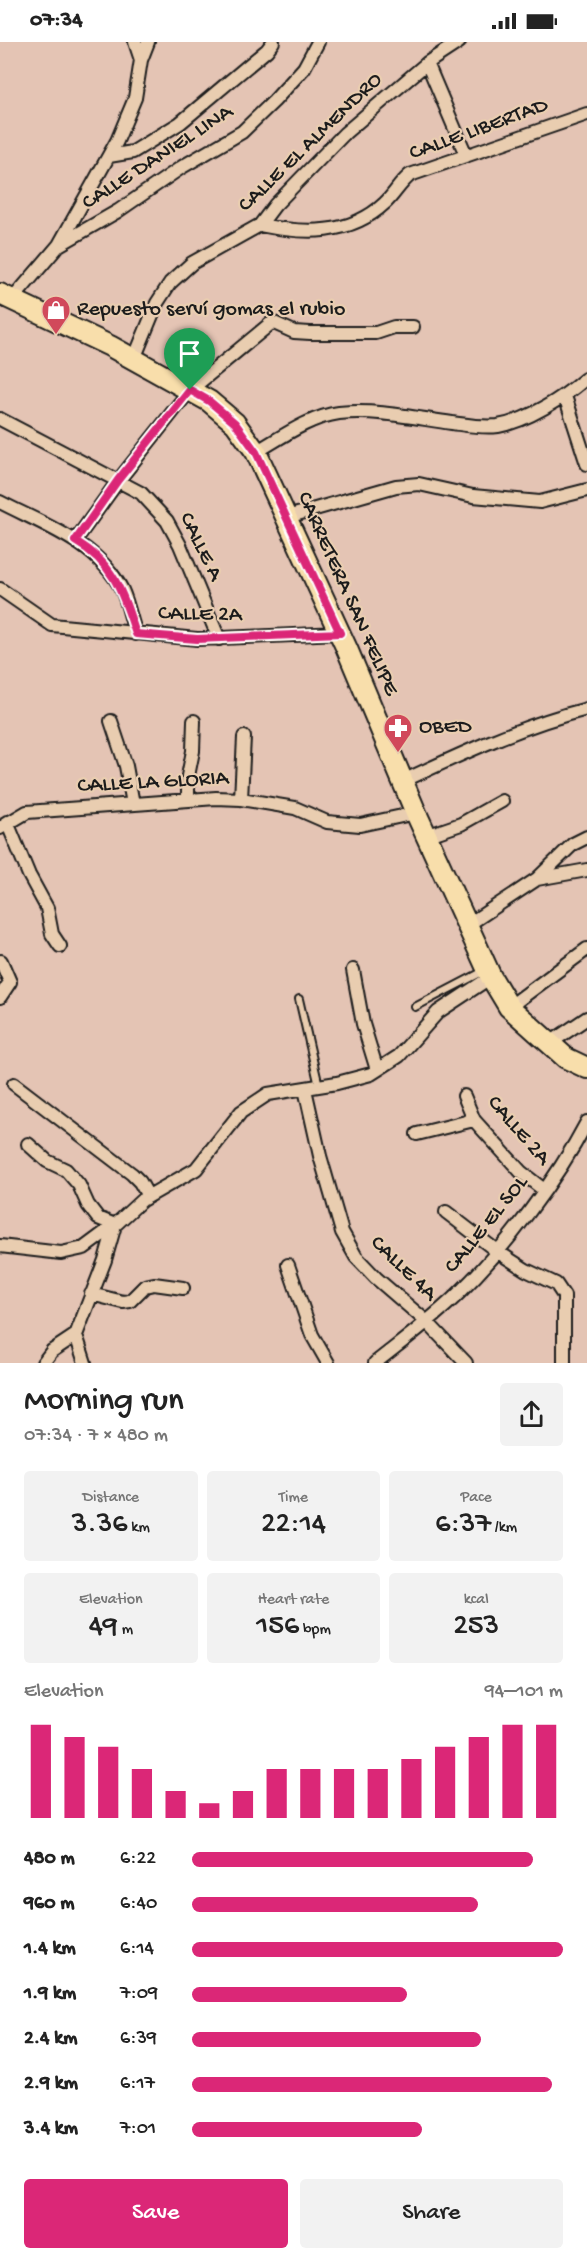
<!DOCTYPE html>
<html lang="en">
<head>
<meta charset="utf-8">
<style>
	body { margin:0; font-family:"Gochi Hand",sans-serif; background:#f2f2f2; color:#222; height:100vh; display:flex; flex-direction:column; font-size:22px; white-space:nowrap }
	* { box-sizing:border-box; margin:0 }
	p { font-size:20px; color:#767676 }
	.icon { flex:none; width:33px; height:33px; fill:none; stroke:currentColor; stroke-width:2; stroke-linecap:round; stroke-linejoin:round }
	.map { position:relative; height:1321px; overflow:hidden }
	.panel { display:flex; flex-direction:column; background:#fff; flex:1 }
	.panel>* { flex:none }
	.pin { position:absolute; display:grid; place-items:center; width:51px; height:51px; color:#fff; margin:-62px -26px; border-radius:50% 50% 50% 0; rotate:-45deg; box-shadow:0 0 6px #0007 }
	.pin .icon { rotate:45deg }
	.round { display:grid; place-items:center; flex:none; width:63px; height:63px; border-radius:6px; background:#f2f2f2 }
	.summary { display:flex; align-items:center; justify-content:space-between; height:102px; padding:0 24px }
	h1 { font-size:33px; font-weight:600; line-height:45px }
	.stats { display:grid; grid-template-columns:repeat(3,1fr); gap:9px; height:102px; padding:6px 24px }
	.stats div { display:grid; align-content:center; border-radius:6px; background:#f2f2f2; text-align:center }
	.stats b { font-size:30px; font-weight:600 }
	.stats small { font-size:16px; font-weight:400 }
	.stats p { font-size:16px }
	.chart { height:168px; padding:12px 24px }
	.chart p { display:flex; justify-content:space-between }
	.chart svg { width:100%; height:108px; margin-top:6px; stroke:#db2777; stroke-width:6 }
	.button { display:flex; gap:12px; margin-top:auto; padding:12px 24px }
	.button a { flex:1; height:69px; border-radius:6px; background:#db2777; color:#fff; font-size:24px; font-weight:600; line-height:69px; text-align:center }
	.button a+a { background:#f2f2f2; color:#222 }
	ul { padding:0 24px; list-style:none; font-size:20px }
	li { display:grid; grid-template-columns:96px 72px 1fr; align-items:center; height:45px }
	li i { height:15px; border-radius:8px; background:#db2777 }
	.status { display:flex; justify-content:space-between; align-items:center; height:42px; padding:0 30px; background:#fff; direction:ltr }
	.status svg { height:16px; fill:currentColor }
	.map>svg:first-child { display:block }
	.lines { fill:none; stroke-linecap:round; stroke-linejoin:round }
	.service-casing { stroke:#1c1c1c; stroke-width:10 }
	.minor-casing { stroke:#1c1c1c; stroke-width:16 }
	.primary-casing { stroke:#1c1c1c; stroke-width:24 }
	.service { stroke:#e9cdb0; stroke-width:6 }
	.minor { stroke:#e9cdb0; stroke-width:12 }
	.primary { stroke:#f8deab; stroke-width:20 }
	.route-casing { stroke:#fff; stroke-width:12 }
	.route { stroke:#db2777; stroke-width:8 }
	.labels { text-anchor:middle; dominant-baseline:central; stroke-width:4.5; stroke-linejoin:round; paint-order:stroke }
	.street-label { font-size:22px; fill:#1c1c1c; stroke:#e9cdb0 }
	.poi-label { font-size:22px; fill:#1c1c1c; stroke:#e9cdb0; text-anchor:start }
</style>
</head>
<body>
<div class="status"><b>07:34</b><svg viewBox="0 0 49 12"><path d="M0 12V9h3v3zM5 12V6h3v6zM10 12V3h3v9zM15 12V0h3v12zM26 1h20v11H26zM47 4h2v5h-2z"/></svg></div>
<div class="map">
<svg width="587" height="1321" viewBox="0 0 587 1321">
	<rect width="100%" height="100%" fill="#e4c4b4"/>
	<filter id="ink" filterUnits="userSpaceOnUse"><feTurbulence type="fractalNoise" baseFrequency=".0167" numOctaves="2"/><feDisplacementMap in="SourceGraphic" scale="12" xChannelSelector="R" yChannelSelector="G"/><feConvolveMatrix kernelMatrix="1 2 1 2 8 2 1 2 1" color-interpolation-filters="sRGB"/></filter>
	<g filter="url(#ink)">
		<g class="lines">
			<g class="service-casing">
				<path id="service" d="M299,957L319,1044
					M415,965L486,928"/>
			</g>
			<g class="minor-casing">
				<path id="minor" d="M135,0L141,18
					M427,21L466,113
					M109,114L133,110L180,81L267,8L273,0
					M260,183C304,192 350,194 385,161C394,153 399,142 410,133L587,72
					M59,203L118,169L182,125L242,90L274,59L304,26L318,0
					M12,258L59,203L117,99L135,56L141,18L148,0
					M134,317L157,261L170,241L192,221L260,183L275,163L345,91L427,21L459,0
					M565,354L587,422
					M0,377L141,451L167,479L180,503L219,597
					M256,410C282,395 309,375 339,371C376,367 415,376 452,381C467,383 483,386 498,384C527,379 563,356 585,337
					M0,460C44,483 98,501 122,548C128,561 131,578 136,592
					M287,475L396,444L419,442L473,454L540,460L587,448
					M75,499L118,439L190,348L270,282L274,281L294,290L310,291H376L394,285H413
					M0,547L52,583L197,597L340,591
					M111,679L126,724L133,762
					M403,739C463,711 523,683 587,667
					M241,757L244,695
					M188,758V734L193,709L194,679
					M7,780L29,833L47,866L52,892L60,904
					M0,786L27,770L216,756L241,757L295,766L327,780L360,783L416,771
					M426,794L461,782L502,759
					M538,836L573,802L587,795
					M466,884L537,837L587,828
					M353,928L363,982L377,1028
					M0,955L10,940L1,919
					M509,965L587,907
					M550,1001L587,976
					M14,1042L132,1132L140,1140L148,1154
					M305,1047L320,1114L342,1190L356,1215L376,1236L427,1280L466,1321
					M464,1054L474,1078L521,1130L544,1148
					M417,1092L474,1078
					M28,1102L47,1119L66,1128L79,1143L88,1163L98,1176L115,1183L105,1218L76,1293L52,1309L43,1321
					M446,1170L498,1210L526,1228L556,1242L564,1254V1321
					M0,1204L61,1211L84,1206L115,1183L142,1158L196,1127L241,1070L268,1052L337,1041L371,1032L399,1014L438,970L491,935
					M288,1223L312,1293L328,1321
					M91,1252L123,1260L130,1259L145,1244L154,1242L183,1246
					M76,1293L85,1321
					M375,1321C404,1298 434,1276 460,1250C506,1205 557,1137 587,1080"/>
			</g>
			<g class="primary-casing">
				<path id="primary" d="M0,252L110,304L209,359L235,381L256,410L347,607L416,771L491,935L509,965L566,1016L587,1026"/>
			</g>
			<use href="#service" class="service"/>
			<use href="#minor" class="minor"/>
			<use href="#primary" class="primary"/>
		</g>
	</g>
	<g class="lines" filter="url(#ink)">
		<g class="route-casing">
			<path id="route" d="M190,348L209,359L235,381L256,410L340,591L197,597L136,592C123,552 114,521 75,499L118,438Z"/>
		</g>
		<use href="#route" class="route"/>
	</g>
	<defs>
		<g id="shop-pin" transform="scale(1.5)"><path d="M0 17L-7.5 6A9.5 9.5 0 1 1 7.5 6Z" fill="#d1495b" stroke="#e9cdb0"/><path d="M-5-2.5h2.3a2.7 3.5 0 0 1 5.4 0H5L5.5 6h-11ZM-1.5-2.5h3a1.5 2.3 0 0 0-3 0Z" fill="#fff"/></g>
		<g id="pharmacy-pin" transform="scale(1.5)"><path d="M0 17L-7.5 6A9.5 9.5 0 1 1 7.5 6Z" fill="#d1495b" stroke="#e9cdb0"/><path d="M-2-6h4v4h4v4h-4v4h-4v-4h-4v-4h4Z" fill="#fff"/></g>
	</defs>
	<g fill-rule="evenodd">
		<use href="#shop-pin" x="56" y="268"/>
		<use href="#pharmacy-pin" x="398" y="686"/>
	</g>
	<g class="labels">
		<g class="street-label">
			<text transform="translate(479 88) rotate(-20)">CALLE LIBERTAD</text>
			<text transform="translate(311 101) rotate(-44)">CALLE EL ALMENDRO</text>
			<text transform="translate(158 116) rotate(-33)">CALLE DANIEL LINA</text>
			<text transform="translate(200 505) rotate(64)">CALLE A</text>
			<text transform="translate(347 552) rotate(66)">CARRETERA SAN FELIPE</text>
			<text transform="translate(200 573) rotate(1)">CALLE 2A</text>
			<text transform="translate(153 741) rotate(-3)">CALLE LA GLORIA</text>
			<text transform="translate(518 1089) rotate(49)">CALLE 2A</text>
			<text transform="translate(487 1183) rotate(-51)">CALLE EL SOL</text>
			<text transform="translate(403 1227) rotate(44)">CALLE 4A</text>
		</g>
		<g class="poi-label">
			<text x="77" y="268">Repuesto serví gomas el rubio</text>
			<text x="419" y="686">OBED</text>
		</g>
	</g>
</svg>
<div class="pin" style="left:190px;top:348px;background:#1e9e55"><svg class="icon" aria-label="arrive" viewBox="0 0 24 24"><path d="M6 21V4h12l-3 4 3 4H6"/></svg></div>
</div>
<section class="panel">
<div class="summary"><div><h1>Morning run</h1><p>07:34 · 7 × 480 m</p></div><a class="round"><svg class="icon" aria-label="share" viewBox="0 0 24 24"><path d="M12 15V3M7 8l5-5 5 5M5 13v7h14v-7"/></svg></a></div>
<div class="stats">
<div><p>Distance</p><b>3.36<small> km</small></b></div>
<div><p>Time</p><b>22:14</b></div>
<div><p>Pace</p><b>6:37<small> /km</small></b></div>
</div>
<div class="stats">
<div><p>Elevation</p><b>49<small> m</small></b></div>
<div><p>Heart rate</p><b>156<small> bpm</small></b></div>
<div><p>kcal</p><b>253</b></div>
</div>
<div class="chart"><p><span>Elevation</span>94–101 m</p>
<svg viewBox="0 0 160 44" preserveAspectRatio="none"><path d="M5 44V6M15 44V11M25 44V15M35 44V24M45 44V33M55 44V38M65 44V33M75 44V24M85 44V24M95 44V24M105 44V24M115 44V20M125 44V15M135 44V11M145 44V6M155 44V6"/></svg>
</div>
<ul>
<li><b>480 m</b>6:22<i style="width:92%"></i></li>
<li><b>960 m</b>6:40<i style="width:77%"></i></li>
<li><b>1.4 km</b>6:14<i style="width:100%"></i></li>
<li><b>1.9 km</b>7:09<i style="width:58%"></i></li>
<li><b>2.4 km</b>6:39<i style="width:78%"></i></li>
<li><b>2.9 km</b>6:17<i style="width:97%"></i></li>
<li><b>3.4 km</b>7:01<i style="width:62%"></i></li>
</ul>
<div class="button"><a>Save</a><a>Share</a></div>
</section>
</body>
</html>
